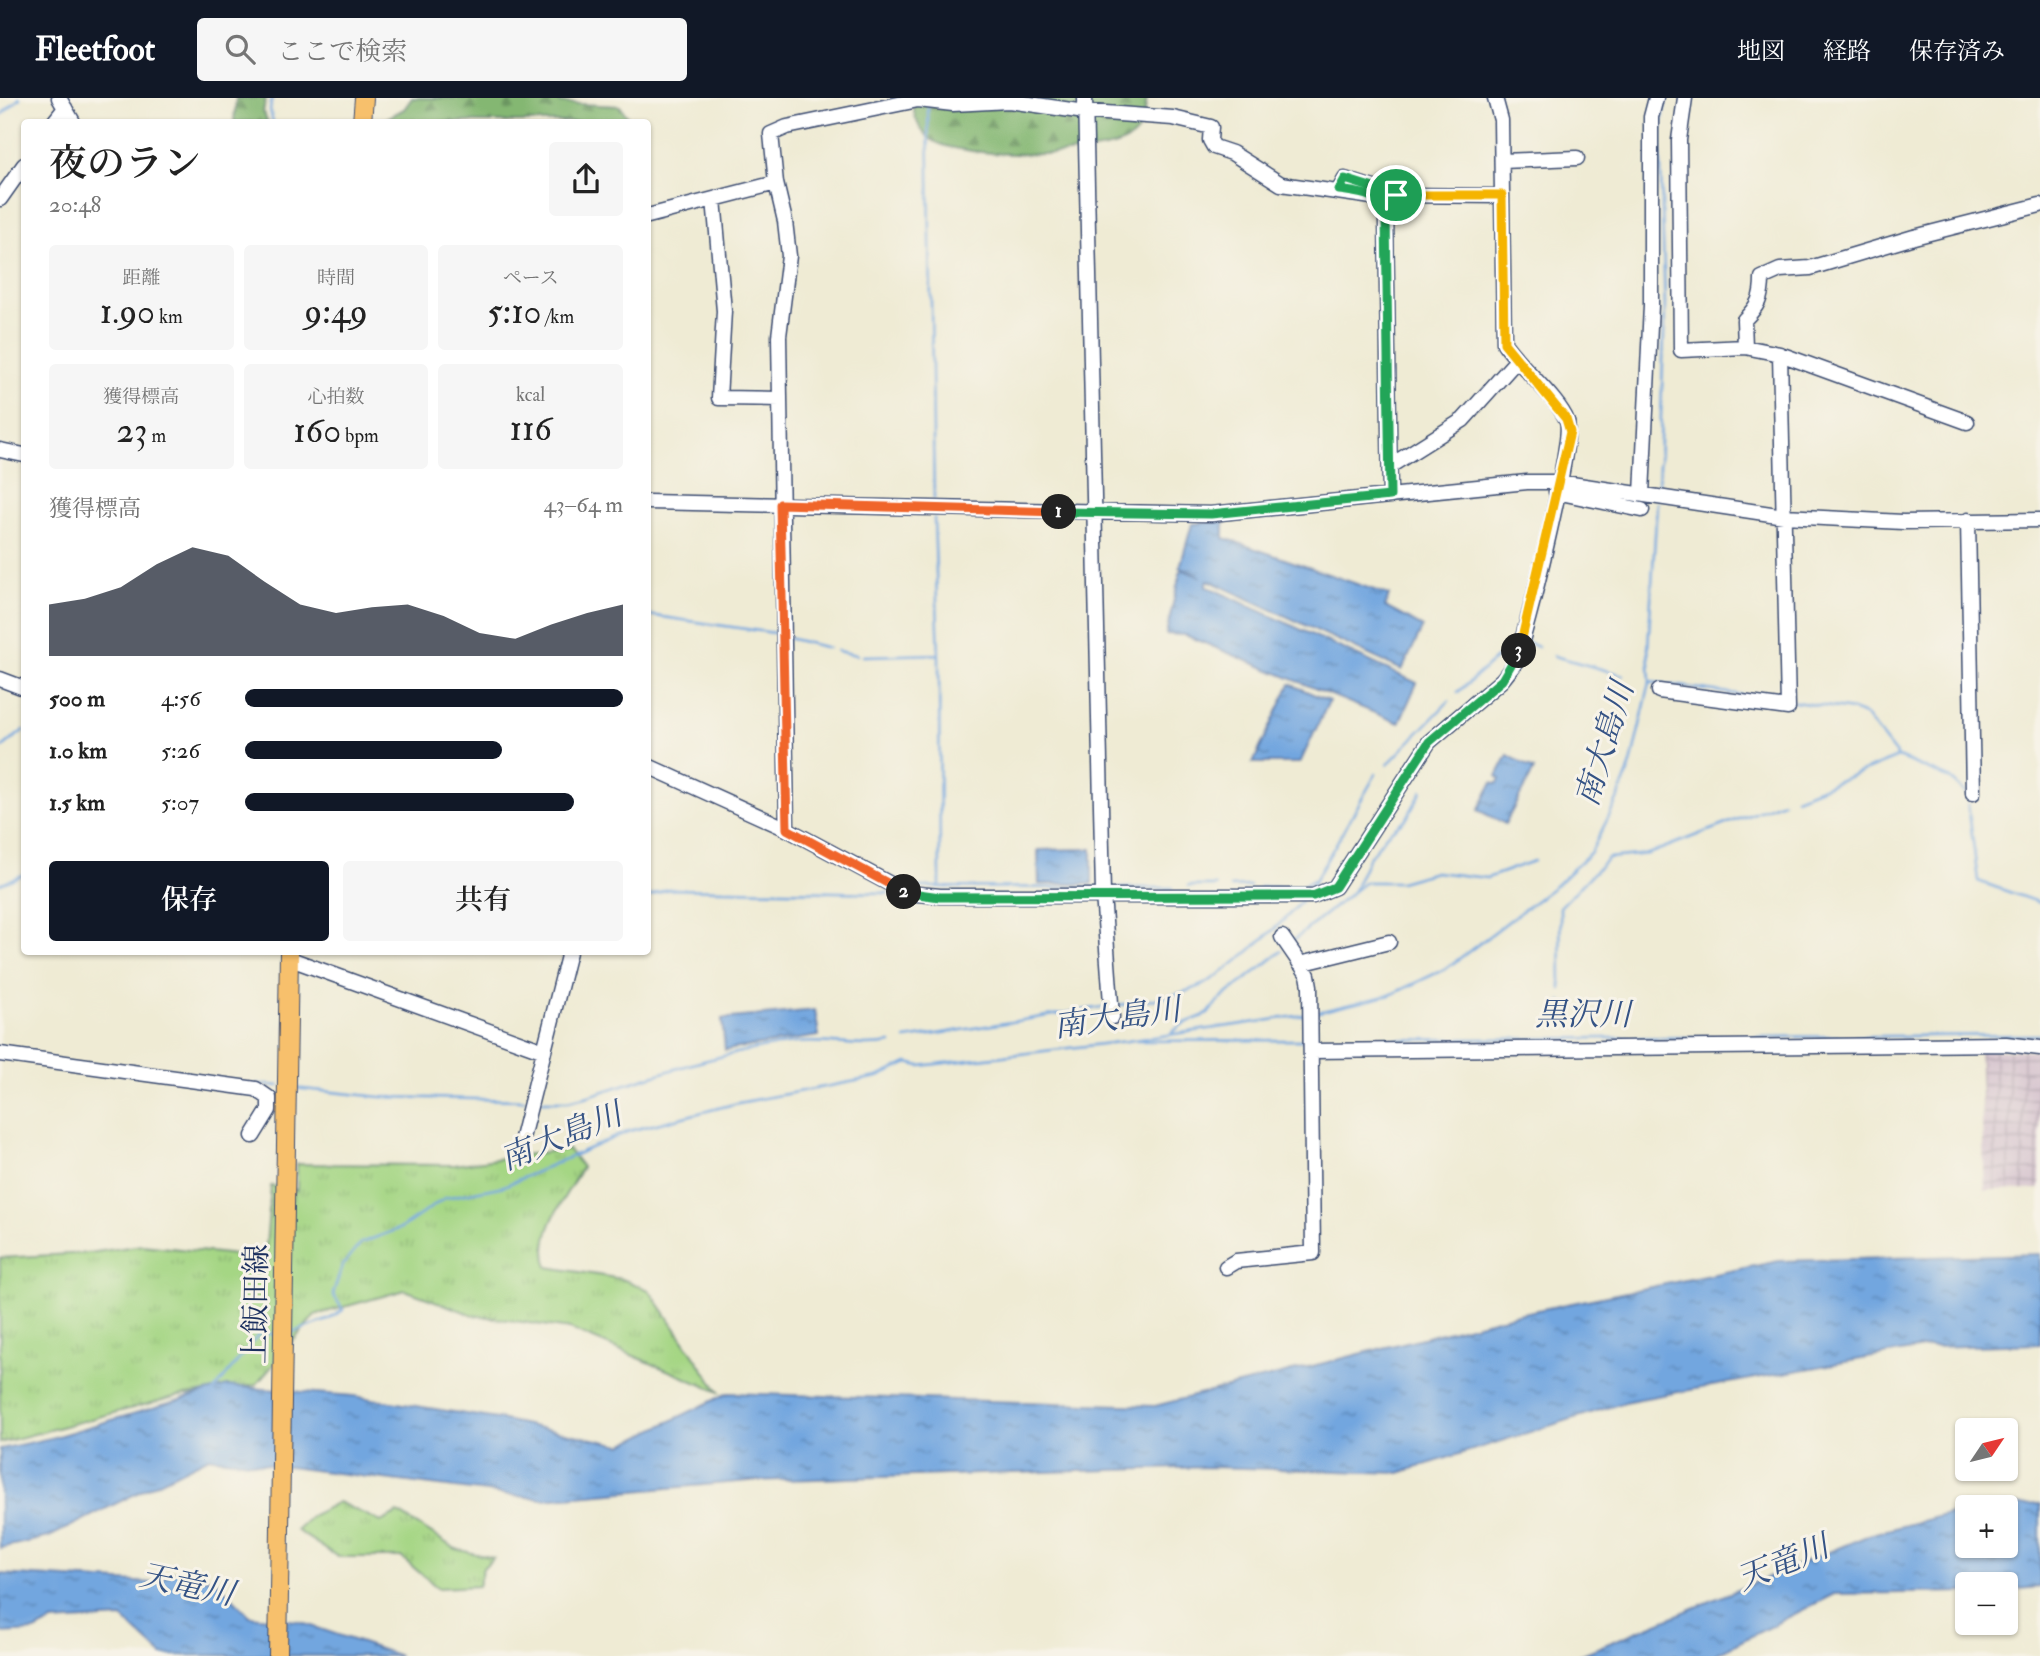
<!DOCTYPE html>
<html lang="ja">
<head>
<meta charset="utf-8">
<style>
	body { margin:0; font-family:"IM FELL Double Pica","Noto Serif JP",serif; background:#f6f6f6; color:#222; height:100vh; display:flex; flex-direction:column; font-size:26px; white-space:nowrap }
	* { box-sizing:border-box; margin:0 }
	p { font-size:23px; color:#767676 }
	.icon { flex:none; width:38px; height:38px; fill:none; stroke:currentColor; stroke-width:2; stroke-linecap:round; stroke-linejoin:round }
	.map { position:relative; flex:1; overflow:hidden }
	.panel { position:absolute; left:21px; top:21px; width:630px; height:836px; display:flex; flex-direction:column; background:#fff; border-radius:7px; box-shadow:0 2px 5px #0004 }
	.panel>* { flex:none }
	.needle { width:46px; rotate:55deg }
	.fabs { position:absolute; left:1955px; top:1320px; display:grid; gap:14px }
	.fabs a { display:grid; place-items:center; width:63px; height:63px; border-radius:7px; background:#fff; box-shadow:0 2px 5px #0004; font-size:35px }
	.pin { position:absolute; display:grid; place-items:center; width:60px; height:60px; color:#fff; margin:-30px; border:4px solid #fff; border-radius:50%; box-shadow:0 2px 7px #0007 }
	.km { position:absolute; width:35px; height:35px; margin:-18px; border-radius:50%; background:#222; color:#fff; font-size:19px; line-height:35px; text-align:center }
	.round { display:grid; place-items:center; flex:none; width:74px; height:74px; border-radius:7px; background:#f6f6f6 }
	.summary { display:flex; align-items:center; justify-content:space-between; height:119px; padding:0 28px }
	h1 { font-size:38px; font-weight:600; line-height:52px }
	.stats { display:grid; grid-template-columns:repeat(3,1fr); gap:10px; height:119px; padding:7px 28px }
	.stats div { display:grid; align-content:center; border-radius:7px; background:#f6f6f6; text-align:center }
	.stats b { font-size:35px; font-weight:600 }
	.stats small { font-size:19px; font-weight:400 }
	.stats p { font-size:19px }
	.chart { height:196px; padding:14px 28px }
	.chart p { display:flex; justify-content:space-between }
	.chart svg { width:100%; height:126px; margin-top:7px; fill:#111827; opacity:.7 }
	.button { display:flex; gap:14px; margin-top:auto; padding:14px 28px }
	.button a { flex:1; height:80px; border-radius:7px; background:#111827; color:#fff; font-size:28px; font-weight:600; line-height:80px; text-align:center }
	.button a+a { background:#f6f6f6; color:#222 }
	ul { padding:0 28px; list-style:none; font-size:23px }
	li { display:grid; grid-template-columns:112px 84px 1fr; align-items:center; height:52px }
	li i { height:18px; border-radius:9px; background:#111827 }
	header { display:flex; align-items:center; gap:42px; box-sizing:border-box; height:98px; padding:0 35px; background:#111827; color:#fff }
	header strong { font-size:33px }
	nav { display:flex; gap:38px; margin-inline-start:auto; font-size:24px }
	.search { width:490px; height:63px; background:#f6f6f6; display:flex; align-items:center; gap:18px; box-sizing:border-box; padding:0 24px; border-radius:7px; color:#767676; font-size:26px }
	.map>svg:first-child { display:block }
	.industrial { fill:url(#industrial-grid) }
	.grass { fill:url(#grass-tufts); stroke:#608271; stroke-width:2 }
	.forest { fill:url(#forest-firs); stroke:#507368; stroke-width:2 }
	.water { fill:url(#water-ripples); stroke:#466a9e; stroke-width:2 }
	.lines { fill:none; stroke-linecap:round; stroke-linejoin:round }
	.stream { stroke:#72a6df; stroke-width:2.5 }
	.minor-casing { stroke:#3b4b70; stroke-width:17 }
	.major-casing { stroke:#3b4b70; stroke-width:20 }
	.minor { stroke:#fff; stroke-width:14 }
	.major { stroke:#f7c06c; stroke-width:18 }
	.split-1-casing { stroke:#fff; stroke-width:14 }
	.split-2-casing { stroke:#fff; stroke-width:14 }
	.split-3-casing { stroke:#fff; stroke-width:14 }
	.split-4-casing { stroke:#fff; stroke-width:14 }
	.split-1 { stroke:#22a559; stroke-width:9 }
	.split-2 { stroke:#f0652b; stroke-width:9 }
	.split-3 { stroke:#22a559; stroke-width:9 }
	.split-4 { stroke:#f5b400; stroke-width:9 }
	.labels { text-anchor:middle; dominant-baseline:central; stroke-width:6; stroke-linejoin:round; paint-order:stroke }
	.street-label { font-size:30px; fill:#1b2f5e; stroke:#f7f3e8 }
	.water-label { font-size:32px; font-style:italic; fill:#355385; stroke:#f7f3e8 }
</style>
</head>
<body>
<header>
<strong>Fleetfoot</strong>
<div class="search"><svg class="icon" aria-label="search" viewBox="0 0 24 24"><circle cx="10" cy="10" r="6"/><path d="M15 15l6 6"/></svg>ここで検索</div>
<nav><a>地図</a><a>経路</a><a>保存済み</a></nav>
</header>
<div class="map">
<svg width="2040" height="1558" viewBox="0 0 2040 1558">
	<defs>
		<pattern id="industrial-grid" width="8" height="8" patternUnits="userSpaceOnUse" patternTransform="scale(1.75)"><rect width="8" height="8" fill="#d1bdcb"/><path d="M0 4h8M4 0v8" fill="none" stroke="#a99aa8"/></pattern>
		<pattern id="grass-tufts" width="24" height="20" patternUnits="userSpaceOnUse" patternTransform="scale(1.75)"><rect width="24" height="20" fill="#a5d684"/><path d="M3 7l-1-3M5 7V3M7 7l1-3M15 17l-1-3M17 17v-4M19 17l1-3" fill="none" stroke="#8db874"/></pattern>
		<pattern id="forest-firs" width="22" height="20" patternUnits="userSpaceOnUse" patternTransform="scale(1.75)"><rect width="22" height="20" fill="#84b772"/><path d="M5 1l3.5 6h-7zM16 11l3.5 6h-7z" fill="#6b9561"/></pattern>
		<pattern id="water-ripples" width="26" height="14" patternUnits="userSpaceOnUse" patternTransform="scale(1.75)"><rect width="26" height="14" fill="#72a6df"/><path d="M2 4q2-2 4 0t4 0M15 11q2-2 4 0t4 0" fill="none" stroke="#5d88b8"/></pattern>
	</defs>
	<rect width="100%" height="100%" fill="#f7f3e8"/>
	<filter id="ink" filterUnits="userSpaceOnUse"><feTurbulence type="fractalNoise" baseFrequency=".0143" numOctaves="2"/><feDisplacementMap in="SourceGraphic" scale="14" xChannelSelector="R" yChannelSelector="G"/><feConvolveMatrix kernelMatrix="1 2 1 2 8 2 1 2 1" color-interpolation-filters="sRGB"/></filter>
	<filter id="wash" filterUnits="userSpaceOnUse"><feTurbulence type="fractalNoise" baseFrequency=".00686" numOctaves="4" result="noise"/><feDisplacementMap in="SourceGraphic" scale="28" xChannelSelector="R" yChannelSelector="G"/><feGaussianBlur stdDeviation="1.57" result="paint"/><feColorMatrix in="noise" values="0 0 0 0 0 0 0 0 0 0 0 0 0 0 0 0 0 1.4 0 .05"/><feComposite in="paint" operator="in"/></filter>
	<g filter="url(#wash)">
		<rect width="100%" height="100%" fill="#efebd4"/>
		<path class="industrial" d="M2040,952V1091L1985,1092L1979,953Z"/>
		<path class="grass" d="M568,1051L582,1069C567,1097 535,1136 548,1169L622,1181L649,1192L719,1294L570,1231L473,1217L405,1192L315,1217L256,1287L178,1298L0,1345V1160L89,1155L142,1147L265,1160L271,1088L297,1092V1066L454,1067Z
			M338,1404L381,1424L398,1415L456,1451L493,1460L483,1470L478,1488L438,1490L401,1459H338L296,1432L311,1418Z"/>
		<path class="forest" d="M236,0H266L263,14L268,24H234Z
			M412,0H558L561,5L620,8L631,24H380L404,11Z
			M912,0H1147C1145,16 1143,33 1128,42C1099,61 959,61 932,42C917,32 913,16 912,0Z"/>
		<path class="water" d="M1224,423V440L1389,497L1385,509L1423,529L1402,572L1208,482L1206,488L1417,585L1399,625L1185,537L1166,536L1181,471L1201,479L1180,469L1192,426Z
			M1290,586L1329,603L1300,665H1253Z
			M1508,657L1534,672L1505,726L1478,712L1493,684L1497,686L1500,681L1497,678Z
			M1092,751V786H1039L1038,752Z
			M815,912L819,938L725,952L722,921Z
			M2040,1156V1246L1928,1249L1629,1303L1399,1375L1211,1369L749,1383L542,1401L209,1359L49,1439L0,1450V1351L51,1340L227,1288L354,1298L503,1322L622,1347L728,1295L1155,1308L1513,1217L1779,1163Z
			M2040,1406V1489L2006,1492V1486H1967V1494L1834,1496L1712,1558H1578L1872,1436L1967,1411V1447H2006V1409H1975Z
			M177,1473L216,1483L250,1518L297,1523L400,1558L162,1557L122,1520L52,1524L35,1533L0,1535V1476L153,1485Z"/>
		<g class="lines">
			<path class="stream" d="M272,0L270,12L273,24
				M928,8L934,401
				M0,18L20,0
				M1658,395L1665,210L1660,39L1666,0
				M648,517L774,535
				M788,540L829,550
				M1528,544L1538,549
				M837,553L857,557
				M863,558L939,556
				M1554,558L1623,577
				M1650,584L1758,599
				M1458,594L1517,542
				M1794,604L1853,612L1866,618L1898,659L1951,681L1966,695
				M0,651L24,632
				M1388,666L1449,603
				M1796,700L1898,659
				M1968,706L1978,783L2040,805
				M0,786L24,776
				M1188,788H1216
				M918,789H940L939,557L934,420
				M940,789L1095,790
				M1231,789L1250,788
				M1260,789H1302L1313,782
				M1109,790H1172
				M1310,791L1376,676
				M1354,792L1368,761L1387,736L1407,720L1422,693
				M648,799L668,791L888,795
				M1294,842L1365,784H1400L1435,774L1487,780L1534,763
				M1561,891L1560,809L1608,760L1648,756L1783,704
				M1562,903L1563,921
				M1120,907C1146,903 1175,899 1200,888C1222,879 1286,823 1301,803
				M1314,915L1390,897L1447,870L1555,788L1591,754L1619,698L1631,666L1650,584L1648,550L1657,405
				M1171,935L1183,926L1208,916L1218,903L1282,853
				M906,941L1103,909
				M1315,942L2040,937
				M1137,943L1305,942
				M258,986L279,988
				M293,990L381,999L524,1002
				M540,1003H568L589,998C655,977 724,953 794,945C827,941 858,951 891,945
				M288,1236L328,1222L343,1212L333,1196L342,1168L361,1145L401,1130L445,1100L504,1088L629,1033L738,1005L878,979L908,965L920,968L1127,943L1304,917
				M214,1293L259,1236H275"/>
		</g>
	</g>
	<g filter="url(#ink)">
		<g class="lines">
			<g class="minor-casing">
				<path id="minor" d="M59,0L73,24
					M1085,0L1103,796L1112,919
					M54,24L65,10
					M1502,63L1577,60
					M1339,92L1345,81L1396,97L1502,98
					M0,101L24,67
					M714,101L724,213L719,300L780,301
					M648,118L776,85
					M1745,249L1744,222C1758,208 1762,200 1762,180L1780,172L1810,170L1914,139L2040,107
					M1780,256L1967,324
					M0,352L24,357
					M1390,368L1463,322L1516,263
					M1556,394L1642,412
					M1642,396L1651,207V19L1656,0
					M648,404L1211,416L1527,384H1558L1784,418L1903,424L2040,422
					M1968,422L1973,695
					M0,581L24,590
					M1659,593L1788,610L1780,256L1745,249L1681,252L1679,42L1685,0
					M648,668L787,731L907,795L940,798H1313L1335,789L1429,644L1502,582L1514,567C1526,539 1574,343 1567,323C1559,301 1519,268 1504,245L1501,22L1495,0
					M787,731L779,238L789,158L785,123L776,85L771,36L787,29L918,2L953,6L1009,3L1078,13L1173,20L1211,29L1210,42L1214,49L1232,55L1281,86L1372,99L1382,107L1386,118L1390,398
					M296,863L544,953
					M1300,866L1389,844
					M1311,953L2006,946L2040,950
					M0,956L256,991L269,1000V1012L253,1038
					M522,1040L569,854
					M1226,1169L1236,1163L1313,1155L1310,888L1308,877L1282,839"/>
			</g>
			<g class="major-casing">
				<path id="major" d="M362,24L364,0
					M278,1558L289,854"/>
			</g>
			<use href="#minor" class="minor"/>
			<use href="#major" class="major"/>
		</g>
	</g>
	<g class="lines" filter="url(#ink)">
		<g class="split-1-casing">
			<path id="split-1" d="M1059,414L1211,416L1390,398L1386,118C1379,95 1360,95 1339,92L1345,81L1396,97"/>
		</g>
		<g class="split-2-casing">
			<path id="split-2" d="M904,794L787,731L780,406L1059,414"/>
		</g>
		<g class="split-3-casing">
			<path id="split-3" d="M904,794L940,799L1313,798L1335,789L1429,644L1502,582L1519,553"/>
		</g>
		<g class="split-4-casing">
			<path id="split-4" d="M1396,97H1502L1504,245L1566,321L1570,334L1519,553"/>
		</g>
		<use href="#split-1" class="split-1"/>
		<use href="#split-2" class="split-2"/>
		<use href="#split-3" class="split-3"/>
		<use href="#split-4" class="split-4"/>
	</g>
	<g class="labels">
		<g class="street-label">
			<text transform="translate(256 1206) rotate(-89)">上飯田線</text>
		</g>
		<g class="water-label">
			<text transform="translate(1605 646) rotate(-73)">南大島川</text>
			<text x="1583" y="917">黒沢川</text>
			<text transform="translate(1117 920) rotate(-8)">南大島川</text>
			<text transform="translate(561 1039) rotate(-22)">南大島川</text>
			<text transform="translate(1783 1465) rotate(-22)">天竜川</text>
			<text transform="translate(187 1487) rotate(12)">天竜川</text>
		</g>
	</g>
</svg>
<div class="fabs">
<a><svg class="needle" viewBox="-14 -14 28 28"><path d="M0-13l5 13h-10z" fill="#e53935"/><path d="M0 13l5-13h-10z" fill="#767676"/></svg></a>
<a>+</a>
<a>−</a>
</div>
<div class="pin" style="left:1396px;top:97px;background:#1e9e55"><svg class="icon" aria-label="arrive" viewBox="0 0 24 24"><path d="M6 21V4h12l-3 4 3 4H6"/></svg></div>
<b class="km" style="left:1059px;top:414px">1</b>
<b class="km" style="left:904px;top:794px">2</b>
<b class="km" style="left:1519px;top:553px">3</b>
<section class="panel">
<div class="summary"><div><h1>夜のラン</h1><p>20:48</p></div><a class="round"><svg class="icon" aria-label="share" viewBox="0 0 24 24"><path d="M12 15V3M7 8l5-5 5 5M5 13v7h14v-7"/></svg></a></div>
<div class="stats">
<div><p>距離</p><b>1.90<small> km</small></b></div>
<div><p>時間</p><b>9:49</b></div>
<div><p>ペース</p><b>5:10<small> /km</small></b></div>
</div>
<div class="stats">
<div><p>獲得標高</p><b>23<small> m</small></b></div>
<div><p>心拍数</p><b>160<small> bpm</small></b></div>
<div><p>kcal</p><b>116</b></div>
</div>
<div class="chart"><p><span>獲得標高</span>43–64 m</p>
<svg viewBox="0 0 160 44" preserveAspectRatio="none"><path d="M0 44V26L10 24L20 20L30 12L40 6L50 9L60 18L70 26L80 29L90 27L100 26L110 30L120 36L130 38L140 33L150 29L160 26V44z"/></svg>
</div>
<ul>
<li><b>500 m</b>4:56<i style="width:100%"></i></li>
<li><b>1.0 km</b>5:26<i style="width:68%"></i></li>
<li><b>1.5 km</b>5:07<i style="width:87%"></i></li>
</ul>
<div class="button"><a>保存</a><a>共有</a></div>
</section>
</div>
</body>
</html>
